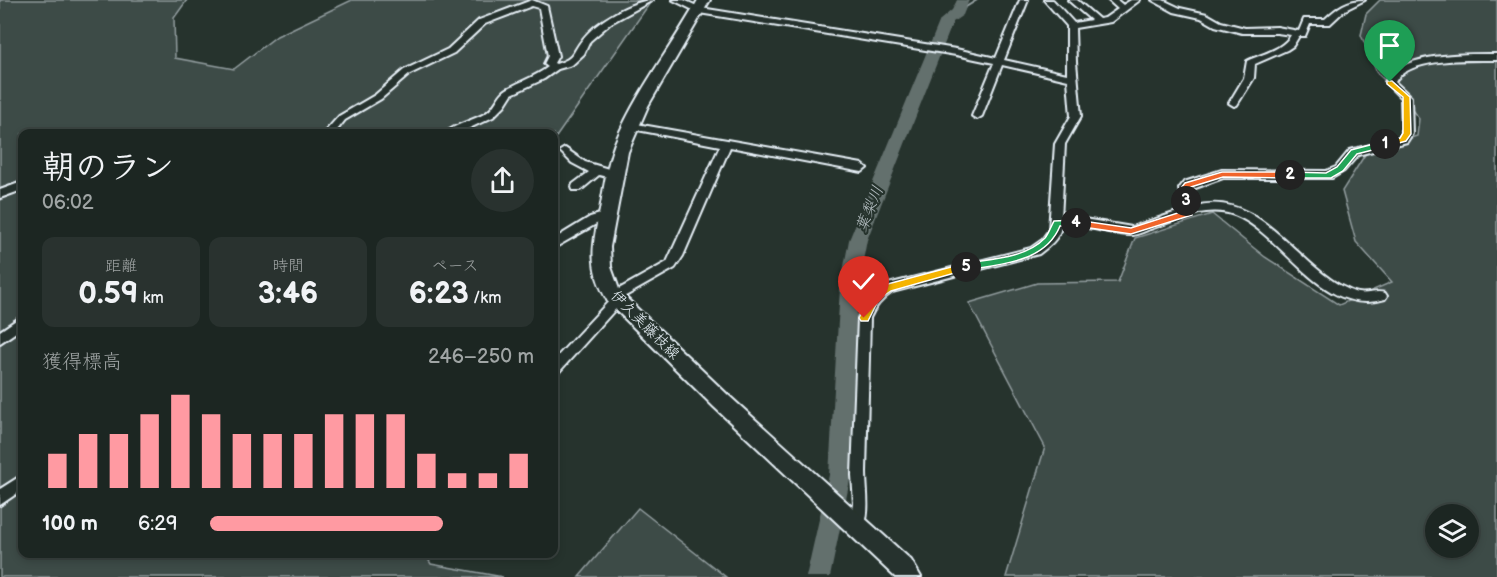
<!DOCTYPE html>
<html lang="ja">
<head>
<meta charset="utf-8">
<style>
	body { margin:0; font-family:"Balsamiq Sans","Klee One",sans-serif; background:#29322f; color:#f1f3f6; height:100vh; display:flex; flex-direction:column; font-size:22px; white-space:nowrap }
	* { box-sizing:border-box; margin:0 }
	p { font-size:20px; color:#a0a5a5 }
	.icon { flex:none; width:33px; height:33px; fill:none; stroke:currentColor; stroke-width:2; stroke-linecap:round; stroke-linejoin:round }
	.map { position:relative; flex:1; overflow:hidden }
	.drawer { position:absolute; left:18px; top:129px; width:540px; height:429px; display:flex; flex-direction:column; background:#1c2622; border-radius:12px; box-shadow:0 3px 9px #0003,0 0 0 2px #3a4340 }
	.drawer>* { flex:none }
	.fabs { position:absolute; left:1425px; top:504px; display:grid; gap:12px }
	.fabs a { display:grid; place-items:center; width:54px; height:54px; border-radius:50%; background:#1c2622; box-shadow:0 3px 9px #0003,0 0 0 2px #3a4340; font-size:30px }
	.pin { position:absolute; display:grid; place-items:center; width:51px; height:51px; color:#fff; margin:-62px -26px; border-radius:50% 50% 50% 0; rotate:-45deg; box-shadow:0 0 6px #0007 }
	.pin .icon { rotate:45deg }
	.km { position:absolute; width:30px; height:30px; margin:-15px; border-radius:50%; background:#222; color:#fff; font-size:16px; line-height:30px; text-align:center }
	.round { display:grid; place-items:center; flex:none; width:63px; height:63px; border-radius:32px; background:#29322f }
	.summary { display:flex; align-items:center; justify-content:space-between; height:102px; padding:0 24px }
	h1 { font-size:33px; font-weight:600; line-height:45px }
	.figures { display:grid; grid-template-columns:repeat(3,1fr); gap:9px; height:102px; padding:6px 24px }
	.figures div { display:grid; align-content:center; border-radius:12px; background:#29322f; text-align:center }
	.figures b { font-size:30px; font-weight:600 }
	.figures small { font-size:16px; font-weight:400 }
	.figures p { font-size:16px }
	.chart { height:168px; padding:12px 24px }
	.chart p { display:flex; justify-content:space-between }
	.chart svg { width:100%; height:108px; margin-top:6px; stroke:#ff9aa2; stroke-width:6 }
	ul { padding:0 24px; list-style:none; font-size:20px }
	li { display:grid; grid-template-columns:96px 72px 1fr; align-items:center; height:45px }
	li i { height:15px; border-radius:8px; background:#ff9aa2 }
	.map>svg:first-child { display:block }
	.green { fill:#3e4b47; stroke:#939ea0; stroke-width:1.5; fill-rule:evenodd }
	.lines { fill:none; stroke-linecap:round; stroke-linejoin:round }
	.stream { stroke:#98a3a5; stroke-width:2 }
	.river { fill:#636f6d; fill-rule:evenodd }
	.minor-casing { stroke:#e8f1f8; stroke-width:4 }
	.secondary-casing { stroke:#e8f1f8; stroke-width:4 }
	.minor { fill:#26332d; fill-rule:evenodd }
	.secondary { fill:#26332d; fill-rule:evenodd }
	.split-1 { fill:#f5b400; stroke:#fff; stroke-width:1.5 }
	.split-2 { fill:#22a559; stroke:#fff; stroke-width:1.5 }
	.split-3 { fill:#f0652b; stroke:#fff; stroke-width:1.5 }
	.split-4 { fill:#f0652b; stroke:#fff; stroke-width:1.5 }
	.split-5 { fill:#22a559; stroke:#fff; stroke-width:1.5 }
	.split-6 { fill:#f5b400; stroke:#fff; stroke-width:1.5 }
	.labels { text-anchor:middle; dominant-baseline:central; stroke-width:4.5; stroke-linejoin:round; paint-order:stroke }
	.street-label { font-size:15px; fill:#e8f1f8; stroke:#26332d }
	.water-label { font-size:16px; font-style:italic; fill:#b3bdc0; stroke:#26332d }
</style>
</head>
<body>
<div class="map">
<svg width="1497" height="577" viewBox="0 0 1497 577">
	<rect width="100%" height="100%" fill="#26332d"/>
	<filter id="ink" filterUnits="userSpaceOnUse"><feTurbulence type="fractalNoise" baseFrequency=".0167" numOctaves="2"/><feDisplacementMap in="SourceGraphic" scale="12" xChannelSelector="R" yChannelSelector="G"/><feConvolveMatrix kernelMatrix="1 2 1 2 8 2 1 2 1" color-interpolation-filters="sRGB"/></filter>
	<g filter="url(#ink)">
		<path class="green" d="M0,0H187L174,18L175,58L234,69L277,36L352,0H652L554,140V134H22V554H425L431,564L503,577H0Z
			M1380,0H1497V577H1006L1045,447L969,303L1037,283L1118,282L1135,238L1212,214L1265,257L1339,305L1392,282L1356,242L1342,191L1366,153L1417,136L1419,119L1403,98L1377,73L1361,35L1366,14ZM1436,514H1468V548H1436Z
			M638,508L726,577H579Z"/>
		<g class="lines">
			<path class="stream" d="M958,12L977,0"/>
			<path class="river" d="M957,0H969L963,15L953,22L867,240L858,287L851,475L830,577H806L829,475L840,287L849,240L940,20L952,10Z"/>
			<g class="minor-casing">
				<path id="minor" d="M532,0L547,6L558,56L554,63L556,64C576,58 572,52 583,39C595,22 633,0 653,0L611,23L590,41L584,54L572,65L558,69L544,79L512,94L505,105L493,117L457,134H444C456,123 473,121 486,113C496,107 498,94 507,89C521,81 535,77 548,67L544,64L548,56L539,8L532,6L485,24L454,53L410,74L381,99L345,120L334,134H323L339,116L375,95L404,70L448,49L479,20Z
					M673,0H684L701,8L956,49L996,58L1020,0H1028L1004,60L1067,74V26L1044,0H1053L1074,23L1091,20L1068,0H1077L1099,19L1105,18L1118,9L1108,0H1117L1123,5L1131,0H1140L1111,22L1075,28L1076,62L1081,116L1065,144L1061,219H1084L1132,227L1183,210L1179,189L1184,182L1222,170L1326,171L1336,167L1350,150L1399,138L1402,134L1401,98L1385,82C1402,52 1466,54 1497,54V60C1472,60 1408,57 1395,82L1411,97L1412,134L1407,142L1358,155L1344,171L1332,178H1223L1190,190L1193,207C1255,187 1294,260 1341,286C1346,288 1352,292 1358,293C1367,295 1376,290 1385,293L1387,296L1385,299C1325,318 1287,242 1241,218C1211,202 1180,219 1150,229C1145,231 1139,234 1133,235C1120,236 1102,230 1088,228C1079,226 1070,227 1061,227C1059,239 1048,247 1039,254L892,292C882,299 875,306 870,318C869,369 867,421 866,472C866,493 871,512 862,532L857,534L852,532L850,527L854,504L852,475L858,318C864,304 871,294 884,285L1031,248L1041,241L1049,230L1055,144L1071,116L1068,80L1002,65L982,116L977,119L972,116L994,63L956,55L699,13Z
					M1152,0H1163L1180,8L1207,14L1221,22L1245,28L1277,27L1299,31L1304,19H1325C1338,7 1347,0 1365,0L1345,10L1330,24H1310L1305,36H1299L1293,46L1287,50L1255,64L1254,78L1237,105L1234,106L1229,103L1244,78L1247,61C1261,54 1283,50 1291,35L1277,33H1242L1215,26L1201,18L1174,12Z
					M631,123L862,164L867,168L862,172L730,147L683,256L675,268L622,298L621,303L559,372L554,373V360L610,300L608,297L610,294L667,262L720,146L627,128V124Z
					M565,148L585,162L619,172L620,175L615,179L599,175L581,190H573L572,187L573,184L589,172L572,163L560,151Z
					M22,182V190L0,198V190Z
					M607,212L613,216L611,219L598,223L554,248V239L590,217Z
					M22,316V328L0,343V331Z
					M22,475V490L0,505V489Z"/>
			</g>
			<g class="secondary-casing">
				<path id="secondary" d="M698,0H710L648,106L628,152L610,247L611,267L620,292L728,395L911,560L921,577H895L714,407L608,302C588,267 592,247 600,210C604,187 607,164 615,143C636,92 671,48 698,0Z"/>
			</g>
			<use href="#minor" class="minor"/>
			<use href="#secondary" class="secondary"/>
		</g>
	</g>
	<path class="split-1" d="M1387,81H1392L1410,97L1411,134L1406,141L1385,147L1381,144L1382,142L1400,138L1403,133V97L1387,84Z"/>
	<path class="split-2" d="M1385,141L1389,144L1388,146L1357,154L1343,171L1331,178H1290L1285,175L1290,172L1326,173L1337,167L1351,150Z"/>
	<path class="split-3" d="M1222,172H1290L1294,175L1290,178L1223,177L1191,187L1189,189L1191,201L1183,203L1180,189L1185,183Z"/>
	<path class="split-4" d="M1183,198L1191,201L1192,215L1131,234L1076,226L1071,223L1076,220L1131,228L1184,211Z"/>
	<path class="split-5" d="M1076,220L1080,223L1079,225L1060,226C1045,263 1000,264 966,270L961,267L966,263C992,259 1026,258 1045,238C1049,233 1051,226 1054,221Z"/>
	<path class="split-6" d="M966,263L969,264V269L891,291L879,299L868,321H861L859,318L872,294L884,285Z"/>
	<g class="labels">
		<g class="street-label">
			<text transform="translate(645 325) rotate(45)">伊久美藤枝線</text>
		</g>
		<g class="water-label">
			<text transform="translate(870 209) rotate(-68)">葉梨川</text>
		</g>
	</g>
</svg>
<div class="fabs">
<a><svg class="icon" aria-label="layers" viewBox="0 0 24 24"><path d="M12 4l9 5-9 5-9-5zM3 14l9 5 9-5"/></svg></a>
</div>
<div class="pin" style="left:1390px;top:82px;background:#1e9e55"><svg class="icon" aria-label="arrive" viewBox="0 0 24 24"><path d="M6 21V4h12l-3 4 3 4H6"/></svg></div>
<div class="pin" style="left:864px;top:318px;background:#d93025"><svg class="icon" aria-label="check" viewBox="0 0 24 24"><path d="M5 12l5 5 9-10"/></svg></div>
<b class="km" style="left:1385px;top:144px">1</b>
<b class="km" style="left:1290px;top:175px">2</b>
<b class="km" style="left:1186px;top:201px">3</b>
<b class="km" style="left:1076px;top:223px">4</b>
<b class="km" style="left:966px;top:267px">5</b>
<section class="drawer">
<div class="summary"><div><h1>朝のラン</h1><p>06:02</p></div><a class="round"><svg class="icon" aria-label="share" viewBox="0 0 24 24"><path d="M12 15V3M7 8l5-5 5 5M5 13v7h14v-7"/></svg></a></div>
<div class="figures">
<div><p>距離</p><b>0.59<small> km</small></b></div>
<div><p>時間</p><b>3:46</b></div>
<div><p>ペース</p><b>6:23<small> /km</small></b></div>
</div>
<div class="chart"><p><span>獲得標高</span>246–250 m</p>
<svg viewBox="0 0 160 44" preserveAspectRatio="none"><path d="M5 44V30M15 44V22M25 44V22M35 44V14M45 44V6M55 44V14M65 44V22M75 44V22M85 44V22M95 44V14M105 44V14M115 44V14M125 44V30M135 44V38M145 44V38M155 44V30"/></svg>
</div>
<ul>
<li><b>100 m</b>6:29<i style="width:72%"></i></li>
</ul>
</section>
</div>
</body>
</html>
